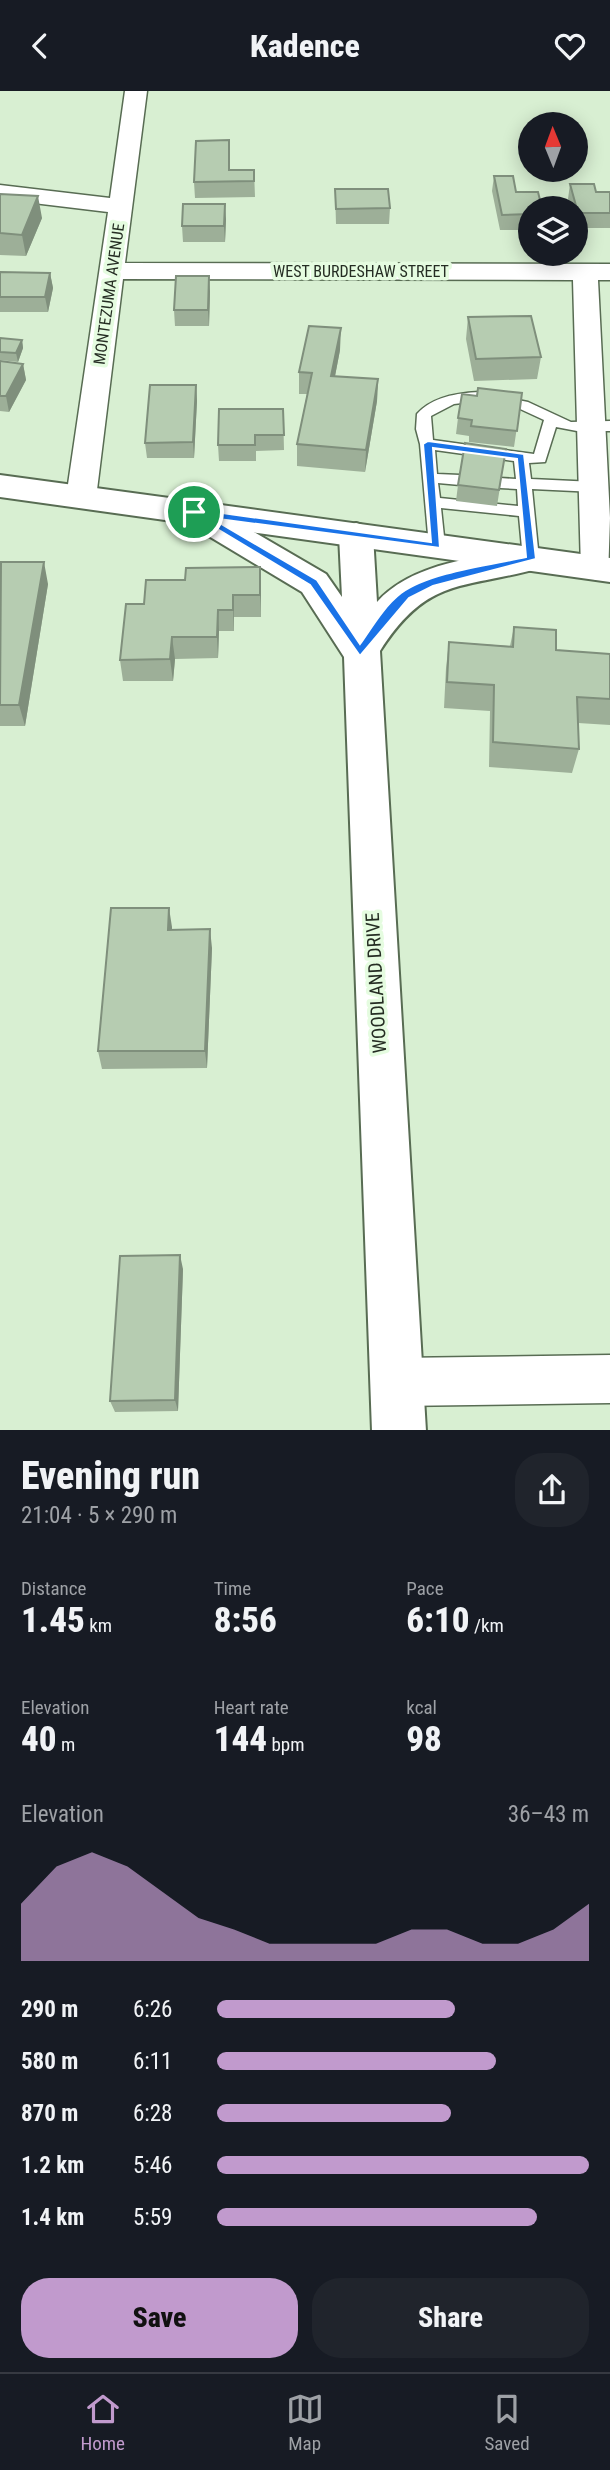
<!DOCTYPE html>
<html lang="en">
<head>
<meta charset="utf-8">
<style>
	body { margin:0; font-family:"Roboto Condensed",sans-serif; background:#20242c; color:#f1f3f6; height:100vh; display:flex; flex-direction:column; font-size:26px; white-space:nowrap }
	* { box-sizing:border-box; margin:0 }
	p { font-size:23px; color:#9ea1a6 }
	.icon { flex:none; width:38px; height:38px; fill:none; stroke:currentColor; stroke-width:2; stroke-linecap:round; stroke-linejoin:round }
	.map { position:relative; height:1339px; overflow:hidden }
	.panel { display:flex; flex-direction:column; background:#171b24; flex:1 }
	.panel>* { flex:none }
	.needle { width:46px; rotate:359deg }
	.controls { position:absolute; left:518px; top:21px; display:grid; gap:14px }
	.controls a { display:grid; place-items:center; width:70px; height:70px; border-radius:50%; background:#171b24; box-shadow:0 4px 18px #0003; font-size:35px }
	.pin { position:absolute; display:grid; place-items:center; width:60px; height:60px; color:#fff; margin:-30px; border:4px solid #fff; border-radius:50%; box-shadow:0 2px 7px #0007 }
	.round { display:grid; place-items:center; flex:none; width:74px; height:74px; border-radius:28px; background:#20242c }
	.summary { display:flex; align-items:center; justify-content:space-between; height:119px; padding:0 21px }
	h1 { font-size:38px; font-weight:800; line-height:52px }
	.metrics { display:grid; grid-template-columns:repeat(3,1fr); gap:10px; height:119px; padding:7px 21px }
	.metrics div { display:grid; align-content:center }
	.metrics b { font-size:35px; font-weight:800 }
	.metrics small { font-size:19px; font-weight:400 }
	.metrics p { font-size:19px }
	.chart { height:196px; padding:14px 21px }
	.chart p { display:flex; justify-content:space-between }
	.chart svg { width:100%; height:126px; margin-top:7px; fill:#c19acd; opacity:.7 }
	.action { display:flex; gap:14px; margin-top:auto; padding:14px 21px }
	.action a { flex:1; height:80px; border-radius:28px; background:#c19acd; color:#111; font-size:28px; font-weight:800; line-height:80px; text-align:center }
	.action a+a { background:#20242c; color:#f1f3f6 }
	ul { padding:0 21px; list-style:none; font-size:23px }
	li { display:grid; grid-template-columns:112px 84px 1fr; align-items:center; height:52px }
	li i { height:18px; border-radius:9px; background:#c19acd }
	header { display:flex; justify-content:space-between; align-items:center; height:91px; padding:0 21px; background:#171b24; font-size:32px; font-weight:800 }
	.menu { display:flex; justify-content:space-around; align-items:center; height:98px; border-top:2px solid #363941; background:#171b24; font-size:19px; color:#9ea1a6 }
	.menu a { display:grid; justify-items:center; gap:4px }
	.menu .current { color:#c19acd }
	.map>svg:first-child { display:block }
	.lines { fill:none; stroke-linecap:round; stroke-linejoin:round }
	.service-casing { stroke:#586c53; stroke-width:3 }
	.minor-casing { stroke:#586c53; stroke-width:3 }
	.secondary-casing { stroke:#586c53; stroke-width:4 }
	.primary-casing { stroke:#586c53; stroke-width:4 }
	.service { fill:#fff; fill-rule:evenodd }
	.minor { fill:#fff; fill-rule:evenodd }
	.secondary { fill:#fff; fill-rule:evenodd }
	.primary { fill:#fff; fill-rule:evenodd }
	.wall { fill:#9daf98 }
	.shaded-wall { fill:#7f8f7c }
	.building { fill:#b6ccb1; stroke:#7f8f7c; stroke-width:2 }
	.route { fill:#1a73e8; stroke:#fff; stroke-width:2; fill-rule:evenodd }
	.labels { text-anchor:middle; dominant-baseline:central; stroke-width:7; stroke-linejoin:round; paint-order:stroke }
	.far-street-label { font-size:16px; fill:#252d23; stroke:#e5fce0 }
	.street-label { font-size:19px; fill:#252d23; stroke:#e5fce0 }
</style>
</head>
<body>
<header><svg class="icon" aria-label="back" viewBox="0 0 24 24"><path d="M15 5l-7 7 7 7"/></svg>Kadence<svg class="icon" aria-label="heart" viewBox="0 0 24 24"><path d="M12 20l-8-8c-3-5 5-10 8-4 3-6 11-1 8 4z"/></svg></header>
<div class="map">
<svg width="610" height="1340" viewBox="0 0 610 1340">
	<rect width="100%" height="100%" fill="#d8efd2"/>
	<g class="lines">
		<g class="service-casing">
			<path id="service" d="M479,301L528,311L571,331L610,330V340H577L556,336L545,371L529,372L531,388L595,391L602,396L595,401L532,398L539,468L536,472L531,473L523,468L519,425L441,417L445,455L437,460L429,455L420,353L416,338L417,323C432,306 457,302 479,301ZM479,310L518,317L544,329L534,363L433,349L431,325L454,313ZM435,359L514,370L516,388L500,387L493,392L500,397L517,398L518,415L440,407L438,392L460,394L467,389L460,384L437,383Z"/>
		</g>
		<g class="minor-casing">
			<path id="minor" d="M125,0H147L125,172L610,173V189H598L610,427L608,486L597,489L586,486L581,478L573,189L123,188L96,407L92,414L81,417L70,414L66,407L108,121L0,108V94L110,107Z
				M610,1264V1312L397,1315L380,1308L373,1291L380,1274L397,1267Z"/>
		</g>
		<g class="secondary-casing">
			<path id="secondary" d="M194,410L206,413L326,483L342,506L339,444L344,436L356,432L368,436L373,444L377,511C414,470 480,467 531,456L543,460L548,468L543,476C466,499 429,483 380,560L426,1340H372L344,566L302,501L182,429L177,421L182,413Z"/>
		</g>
		<g class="primary-casing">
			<path id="primary" d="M0,384L610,467V491L0,406Z"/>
		</g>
		<use href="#service" class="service"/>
		<use href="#minor" class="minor"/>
		<use href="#secondary" class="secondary"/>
		<use href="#primary" class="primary"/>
	</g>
	<path class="wall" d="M230,65V79H254L255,106L195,107L194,91Z
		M494,85L516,101L530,117V139H500L492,100Z
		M570,93L596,101H610V137H576V117H570L568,108Z
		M335,98L390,117L389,133H336Z
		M0,103L42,127L26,165L0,164Z
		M226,128L225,151H183L182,135Z
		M0,181L50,182L53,197L48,221H0Z
		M210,200L209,235H175L174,219Z
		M468,226L541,266L537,288L474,290L466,248Z
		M0,247L22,249L23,257L18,271L0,269Z
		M340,259L335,285L378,288L377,310L365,381L297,375V353L307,303H299V281Z
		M0,270L23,273L26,289L9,321L0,320Z
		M196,294L197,310L194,367H147L145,352Z
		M522,302L514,356L469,351V345L456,343L458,327L477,305Z
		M283,318L284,359L256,360V370H219L218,354Z
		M506,358L497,415L456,410L458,394Z
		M0,476L48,493L25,635H0Z
		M260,476L261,526H234V540H219L218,567L175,568L173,590H123L120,569L144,513L185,489Z
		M514,536L556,559L610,563V634L578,632L579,658L572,682L489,676L490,620L444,617L446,577L449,551L510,555Z
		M172,836V839L212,857L207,977L102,978L98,960Z
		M183,1178L178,1320L115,1321L110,1310Z"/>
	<path class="shaded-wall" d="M38,105L42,127L26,165L22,144Z
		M225,113L226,128L225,151L224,135Z
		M50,182L53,197L48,221L45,206Z
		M209,185L210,200L209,235L208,219Z
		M341,237L340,259L331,306V285Z
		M22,249L23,257L18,271L16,262Z
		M23,273L26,289L9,321L6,305Z
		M378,288L377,310L365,381L366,359Z
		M196,294L197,310L194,367L193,351Z
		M44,471L48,493L25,635L19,614Z
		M260,476L261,498V526L260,504Z
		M233,504L234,526V540L233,519Z
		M218,519L219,540L218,567L217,546Z
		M172,546L175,568L173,590L170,568Z
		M169,817L172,836L171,858L168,839Z
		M210,838L212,857L207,977L205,960Z
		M180,1164L183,1178L178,1320L175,1309Z"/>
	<path class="building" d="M229,49V79H254V90L194,91L196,50Z
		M494,85H513L516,101H538L542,117H530V123L502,124Z
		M570,93H594L596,101H610V122H578Z
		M335,98H388L390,117L336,118Z
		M0,103L38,105L22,144L0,142Z
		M183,113H225L224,135H182Z
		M0,181L50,182L45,206H0Z
		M176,185H209L208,219H174Z
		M531,225L541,266L476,268L468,226Z
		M309,235L341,237L331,285L378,288L366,359L297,353L312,282L299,281Z
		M0,247L22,249L16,262L0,261Z
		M0,270L23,273L6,305H0Z
		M150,294H196L193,351L145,352Z
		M478,297L522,302L517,340L471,335L472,329L458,327L462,303L477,305Z
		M219,318H283L284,344H255V354H218Z
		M465,352L506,358L499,399L458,394Z
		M1,471H44L19,614H0Z
		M260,476V504H233V519H218L217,546H172L170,568L120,569L126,513H144L146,489H185L186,477Z
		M514,536L556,539V559L610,563V608L577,606L579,658L493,651L494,594L447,591L449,551L513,556Z
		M111,817H169L168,839L210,838L205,960H98Z
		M180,1164L175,1309L110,1310L120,1165Z"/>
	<path class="route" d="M428,350L524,363L536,468L433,495L409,507L360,565L310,494L189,421L194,418L431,451L423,353ZM433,357L517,368L526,466C490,474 430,481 401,502C384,515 372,536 360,553L317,489L211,427L440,457Z"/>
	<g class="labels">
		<g class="far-street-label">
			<text x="361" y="180">WEST BURDESHAW STREET</text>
			<text transform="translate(109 203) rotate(-82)">MONTEZUMA AVENUE</text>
		</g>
		<g class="street-label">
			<text transform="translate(376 892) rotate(-93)">WOODLAND DRIVE</text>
		</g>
	</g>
</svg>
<div class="controls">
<a><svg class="needle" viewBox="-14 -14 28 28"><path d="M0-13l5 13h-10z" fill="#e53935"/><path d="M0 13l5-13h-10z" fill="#9ea1a6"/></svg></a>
<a><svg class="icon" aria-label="layers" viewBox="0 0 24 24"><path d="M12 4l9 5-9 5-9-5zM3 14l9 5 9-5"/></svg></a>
</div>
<div class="pin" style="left:194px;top:421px;background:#1e9e55"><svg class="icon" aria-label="arrive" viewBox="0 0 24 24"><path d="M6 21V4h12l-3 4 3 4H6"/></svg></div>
</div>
<section class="panel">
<div class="summary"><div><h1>Evening run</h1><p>21:04 · 5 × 290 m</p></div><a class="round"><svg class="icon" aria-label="share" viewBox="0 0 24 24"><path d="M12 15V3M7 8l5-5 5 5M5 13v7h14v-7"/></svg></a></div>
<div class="metrics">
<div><p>Distance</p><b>1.45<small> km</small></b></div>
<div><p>Time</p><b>8:56</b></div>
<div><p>Pace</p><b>6:10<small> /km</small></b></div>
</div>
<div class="metrics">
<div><p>Elevation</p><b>40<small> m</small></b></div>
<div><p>Heart rate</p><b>144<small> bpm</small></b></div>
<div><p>kcal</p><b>98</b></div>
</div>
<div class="chart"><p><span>Elevation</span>36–43 m</p>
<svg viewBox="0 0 160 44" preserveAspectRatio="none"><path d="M0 44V24L10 11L20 6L30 11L40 20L50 29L60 33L70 38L80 38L90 38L100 38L110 33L120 33L130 38L140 38L150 33L160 24V44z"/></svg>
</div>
<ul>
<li><b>290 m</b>6:26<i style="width:64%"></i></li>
<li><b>580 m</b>6:11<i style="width:75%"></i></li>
<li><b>870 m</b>6:28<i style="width:63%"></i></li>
<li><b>1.2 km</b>5:46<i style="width:100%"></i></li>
<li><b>1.4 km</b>5:59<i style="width:86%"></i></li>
</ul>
<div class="action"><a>Save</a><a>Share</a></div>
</section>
<nav class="menu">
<a class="current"><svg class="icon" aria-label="home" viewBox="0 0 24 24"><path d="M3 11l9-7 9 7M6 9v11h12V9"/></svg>Home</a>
<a><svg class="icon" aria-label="map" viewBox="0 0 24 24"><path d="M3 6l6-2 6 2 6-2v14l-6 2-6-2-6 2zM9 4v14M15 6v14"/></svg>Map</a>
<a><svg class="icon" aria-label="saved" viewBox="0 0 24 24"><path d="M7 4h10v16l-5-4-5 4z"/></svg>Saved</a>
</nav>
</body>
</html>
